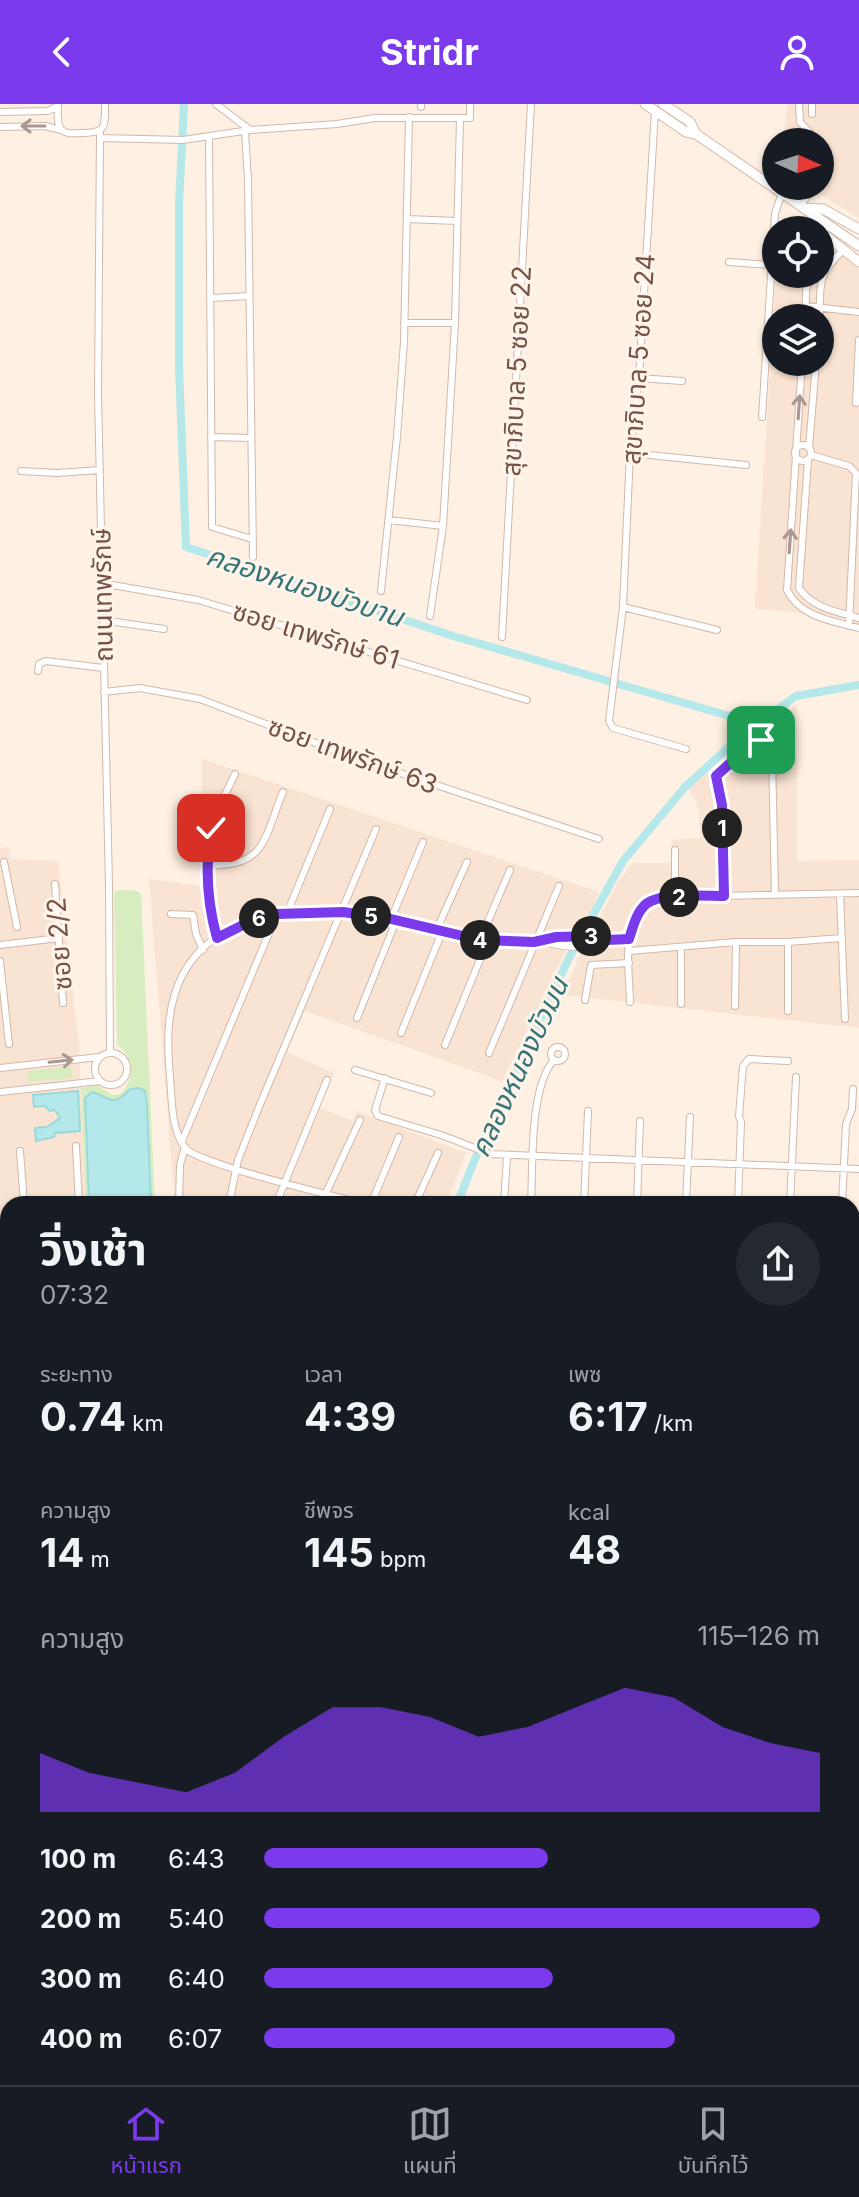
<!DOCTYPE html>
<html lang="th">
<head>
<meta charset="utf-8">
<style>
	body { margin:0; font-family:Inter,"Noto Sans Thai",sans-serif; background:#242831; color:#f1f3f6; height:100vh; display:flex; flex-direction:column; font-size:30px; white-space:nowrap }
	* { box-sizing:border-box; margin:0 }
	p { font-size:26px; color:#9ea1a6 }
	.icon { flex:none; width:44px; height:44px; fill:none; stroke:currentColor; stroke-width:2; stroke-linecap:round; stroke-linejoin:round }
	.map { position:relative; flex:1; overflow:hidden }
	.drawer { position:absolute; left:0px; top:1092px; width:860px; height:890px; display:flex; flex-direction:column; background:#171b24; border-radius:24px 24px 0 0; box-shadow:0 2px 6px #0004 }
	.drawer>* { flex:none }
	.needle { width:52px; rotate:93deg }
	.tools { position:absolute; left:762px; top:24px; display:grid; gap:16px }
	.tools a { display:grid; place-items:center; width:72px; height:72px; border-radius:50%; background:#171b24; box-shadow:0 2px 6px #0004; font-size:40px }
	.pin { position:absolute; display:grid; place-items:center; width:68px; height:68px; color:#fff; margin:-34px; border-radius:16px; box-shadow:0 4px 12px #0006 }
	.km { position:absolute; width:40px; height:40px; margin:-20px; border-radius:50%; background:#222; color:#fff; font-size:22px; line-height:40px; text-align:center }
	.round { display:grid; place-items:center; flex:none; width:84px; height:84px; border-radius:42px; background:#242831 }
	.summary { display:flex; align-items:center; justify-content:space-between; height:136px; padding:0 40px }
	h1 { font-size:44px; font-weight:700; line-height:60px }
	.stats { display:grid; grid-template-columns:repeat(3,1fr); gap:12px; height:136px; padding:8px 40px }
	.stats div { display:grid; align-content:center }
	.stats b { font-size:40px; font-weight:700 }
	.stats small { font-size:22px; font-weight:400 }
	.stats p { font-size:22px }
	.chart { height:224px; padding:16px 40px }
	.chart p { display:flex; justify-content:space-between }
	.chart svg { width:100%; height:144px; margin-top:8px; fill:#7c3aed; opacity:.7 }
	ul { padding:0 40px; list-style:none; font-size:26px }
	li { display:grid; grid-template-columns:128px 96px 1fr; align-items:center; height:60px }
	li i { height:20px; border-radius:10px; background:#7c3aed }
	header { display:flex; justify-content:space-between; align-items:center; height:104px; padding:0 40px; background:#7c3aed; color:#fff; font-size:36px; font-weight:700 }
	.dock { display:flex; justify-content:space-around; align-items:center; height:112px; border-top:2px solid #363941; background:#171b24; font-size:22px; color:#9ea1a6 }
	.dock a { display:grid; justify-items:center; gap:4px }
	.dock .active { color:#7c3aed }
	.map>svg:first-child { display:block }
	.residential { fill:#f9e3d2; fill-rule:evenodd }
	.green { fill:#d7edbf }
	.water { fill:#b4e8ea; stroke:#99d9dc; stroke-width:2 }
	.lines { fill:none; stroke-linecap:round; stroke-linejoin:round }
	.canal { stroke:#b4e8ea; stroke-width:8 }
	.street-casing { stroke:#d2b8aa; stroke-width:8 }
	.secondary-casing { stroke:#d6b7a7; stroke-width:11 }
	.street { stroke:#fff; stroke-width:6 }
	.secondary { stroke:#fff; stroke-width:9 }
	.oneway { stroke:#ae9790 }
	.route-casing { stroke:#fff; stroke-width:16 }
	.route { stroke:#7c3aed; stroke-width:10 }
	.labels { text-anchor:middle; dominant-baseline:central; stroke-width:6; stroke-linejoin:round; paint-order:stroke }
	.street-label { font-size:26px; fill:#785246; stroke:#fff4ea }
	.water-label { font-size:28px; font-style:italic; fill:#357478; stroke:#fff4ea }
</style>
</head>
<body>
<header><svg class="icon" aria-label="back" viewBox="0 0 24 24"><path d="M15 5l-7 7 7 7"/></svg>Stridr<svg class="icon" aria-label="person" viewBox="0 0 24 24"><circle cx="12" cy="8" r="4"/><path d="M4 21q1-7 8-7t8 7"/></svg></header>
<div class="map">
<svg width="859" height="1981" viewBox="0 0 859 1981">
	<rect width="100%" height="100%" fill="#fef0e2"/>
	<path class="residential" d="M787,0H859V114L806,82H820V38H784Z
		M820,134L859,165V527L795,508L755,505L776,169L820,170ZM776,214H820V258H776Z
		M797,600V757L859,756V924L563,891L583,843L568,842L502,977L305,907L287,948L334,969L320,1004L353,1017L357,1007L466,1049L446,1100H175L149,775L208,783L203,734L202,655L599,788L582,826L593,825L620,775L633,759H670L672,736L700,734L699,708L696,697L688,684Z
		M9,743L10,755L58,757L79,940L86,1100H8V1142L0,1141V744Z"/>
	<path class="green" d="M119,786L137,787L141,790L155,1100H151L146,992L113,997L97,989L85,994L89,1100H86L81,984L97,981L112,991L120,990C136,974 134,955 117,940L114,788Z
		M71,963L72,974L29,978L28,967Z"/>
	<path class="water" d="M140,984L145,987L147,1001L151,1100H89L85,994L92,988C111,994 113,1004 130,985Z
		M78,987L80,1027L55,1029L54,1033L36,1037L35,1024L47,1023L60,1014L55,1006L50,1007L45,1002L34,1003L33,991Z
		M109,1974H189L187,1981H108Z"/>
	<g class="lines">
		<path class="canal" d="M184,0L179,99V263L186,443L453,532L757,620
			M457,1100L475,1055L569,854L623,757L685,683L741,632L796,592L859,581
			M0,1481L8,1479
			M548,1974L549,1981"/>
		<g class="street-casing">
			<path id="street" d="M58,0C58,7 56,21 62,26C67,31 76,29 82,29C107,29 105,22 105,0
				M216,0L250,26
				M799,0L800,18L818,38
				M421,3V0
				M655,7L639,274L630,349L623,503L609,617L613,624L686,645
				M0,8L48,7L58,2
				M812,10V0
				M0,23L45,22L61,26
				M100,27L98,291L109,782L110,948
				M245,27L248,76L253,453
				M209,33L212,423L252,435
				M100,34L183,36L250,26L337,20L375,14H470V0
				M820,40L828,52L826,61L820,70
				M801,102L813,82
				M407,115L457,117
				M729,158L771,161
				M211,194L249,192
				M806,202L859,208
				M805,214L807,170
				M819,214C822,176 815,175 843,146
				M404,219H455
				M639,274L682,277
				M856,299L859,236
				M762,313L775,109L782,89
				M211,333L251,334
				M795 349a8 8 0 1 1 16 0a8 8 0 1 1-16 0Z
				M809,344L816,258
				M796,348L802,258
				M630,349L746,361
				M796,351L787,486C800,513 832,517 859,524
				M811,351L849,362L856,369L849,522
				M808,355L799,484C812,504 838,508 859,514
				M21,367L57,369L100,366
				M389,416L443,422
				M101,479L198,496L527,596
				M381,487L397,333L404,238L409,13
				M623,503L717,526
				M430,512L443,422L455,219L460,14
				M102,516L164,525
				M502,533L531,0
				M38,567L39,560L46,557L103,564
				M104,588L140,584L200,595L355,654L599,735
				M4,758L17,823
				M207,761C266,764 264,734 283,688
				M55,780L63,899
				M840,790L845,915
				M724,792L722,701L716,672L750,641L761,636L769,640L772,651L775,790
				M675,793V746
				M287,809L330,705
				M171,810L193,811L196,830L203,846
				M391,815L423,738
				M436,827L467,758
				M217,834C208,801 200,755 212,721C218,704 227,687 235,670
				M480,836L510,766
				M544,838C563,843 589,846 607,836
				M788,838V907
				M0,841L59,834
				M629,847L736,838H788L842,834
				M0,857L9,940
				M585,896L591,861L629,859
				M630,898C629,855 616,798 675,793L859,789
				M681,900V844
				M735,902L736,838
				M357,914L396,817
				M401,929L442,828
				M445,941L488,836
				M551 950a7 7 0 1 1 14 0a7 7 0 1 1-14 0Z
				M95 965a16 16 0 1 1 32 0a16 16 0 1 1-32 0Z
				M489,949L559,782
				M0,964L99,953
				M355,966L431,989
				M385,974L375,1006L378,1012L444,1032L490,1050L859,1065
				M0,988L100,977
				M182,1037L277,810
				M76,1042L79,1100
				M20,1047L24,1100
				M326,1089L360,1016
				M179,1099L180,1061L185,1043
				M686,1099L690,1013
				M229,1100L238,1056L259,1003L376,725
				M276,1100L327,976
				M364,1100C335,1092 198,1060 185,1044C171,1025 172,996 170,973C167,939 166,904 182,872C212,812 295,801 354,809C396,814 437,828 479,835C497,839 521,840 540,838C550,837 558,833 569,832C590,832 608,836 629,835
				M371,1100L399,1033
				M415,1100L438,1049
				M504,1100L507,1052
				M531,1100C533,1064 529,983 554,956
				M584,1100L588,1007
				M637,1100L640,1017
				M738,1100L741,1018L739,1012L743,962L749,955L788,957
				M790,1100L796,973
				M842,1100L846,1020L852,1005L853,985
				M0,1134H8
				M852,1177H859
				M852,1272H859
				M852,1300L859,1301
				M852,1478L859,1479
				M852,1552L859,1553
				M852,1649L859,1647
				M852,1715L859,1712
				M852,1762H859
				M852,1860H859
				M852,1904L859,1905
				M434,1975L435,1974
				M474,1981L476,1974"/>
		</g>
		<g class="secondary-casing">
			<path id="secondary" d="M645,0L686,28L696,30L859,142
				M663,0L690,18L696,30
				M805,104L823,105L859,125
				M819,114L825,131L859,158"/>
		</g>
		<use href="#street" class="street"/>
		<use href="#secondary" class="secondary"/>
	</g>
	<defs><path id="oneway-shaft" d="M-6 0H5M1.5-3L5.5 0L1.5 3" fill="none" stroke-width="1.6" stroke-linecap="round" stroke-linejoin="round" transform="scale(2)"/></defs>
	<g class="oneway">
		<use href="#oneway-shaft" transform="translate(33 22) rotate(180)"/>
		<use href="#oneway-shaft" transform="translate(799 303) rotate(-86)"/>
		<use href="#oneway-shaft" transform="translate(790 437) rotate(-86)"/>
		<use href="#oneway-shaft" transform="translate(61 957) rotate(-6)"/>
	</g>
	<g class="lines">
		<g class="route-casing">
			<path id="route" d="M211,724C205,761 207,798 217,834L257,814L277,810L343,808L391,815L480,836L534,838L556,833L598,832L607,836L629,835C633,823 636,809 646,800C661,788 704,792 724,792L722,701L716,672L750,641L761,636"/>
		</g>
		<use href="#route" class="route"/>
	</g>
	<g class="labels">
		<g class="street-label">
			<text transform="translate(638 255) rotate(-86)">สุขาภิบาล 5 ซอย 24</text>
			<text transform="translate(516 267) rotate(-87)">สุขาภิบาล 5 ซอย 22</text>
			<text transform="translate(102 491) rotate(-91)">ถนนเทพรักษ์</text>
			<text transform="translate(316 531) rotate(17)">ซอย เทพรักษ์ 61</text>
			<text transform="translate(353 651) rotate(20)">ซอย เทพรักษ์ 63</text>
			<text transform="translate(59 840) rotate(-94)">ซอย 2/2</text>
		</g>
		<g class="water-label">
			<text transform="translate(305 482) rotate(18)">คลองหนองบัวบาน</text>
			<text transform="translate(519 963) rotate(-65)">คลองหนองบัวมน</text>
		</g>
	</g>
</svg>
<div class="tools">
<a><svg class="needle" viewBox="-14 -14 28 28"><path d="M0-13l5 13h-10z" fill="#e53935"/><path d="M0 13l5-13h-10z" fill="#9ea1a6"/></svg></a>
<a><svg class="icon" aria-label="locate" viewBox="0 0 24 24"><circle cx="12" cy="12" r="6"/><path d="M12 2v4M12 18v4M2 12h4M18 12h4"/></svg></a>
<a><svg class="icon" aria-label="layers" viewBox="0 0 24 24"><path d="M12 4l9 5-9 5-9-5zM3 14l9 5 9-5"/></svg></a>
</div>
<div class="pin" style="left:761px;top:636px;background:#1e9e55"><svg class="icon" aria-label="arrive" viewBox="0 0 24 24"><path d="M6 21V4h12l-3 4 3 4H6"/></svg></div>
<div class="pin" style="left:211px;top:724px;background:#d93025"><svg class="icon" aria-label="check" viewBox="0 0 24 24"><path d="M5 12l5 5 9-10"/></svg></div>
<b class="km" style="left:722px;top:724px">1</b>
<b class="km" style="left:679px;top:793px">2</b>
<b class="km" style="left:591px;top:832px">3</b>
<b class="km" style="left:480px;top:836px">4</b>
<b class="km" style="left:371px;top:812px">5</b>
<b class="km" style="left:259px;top:814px">6</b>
<section class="drawer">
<div class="summary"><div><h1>วิ่งเช้า</h1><p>07:32</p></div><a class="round"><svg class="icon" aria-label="share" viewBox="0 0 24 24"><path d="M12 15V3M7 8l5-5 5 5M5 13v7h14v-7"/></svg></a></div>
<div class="stats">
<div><p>ระยะทาง</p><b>0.74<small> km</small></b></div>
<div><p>เวลา</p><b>4:39</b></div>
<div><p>เพซ</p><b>6:17<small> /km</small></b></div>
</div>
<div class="stats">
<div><p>ความสูง</p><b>14<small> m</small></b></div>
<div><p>ชีพจร</p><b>145<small> bpm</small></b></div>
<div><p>kcal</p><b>48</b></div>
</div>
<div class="chart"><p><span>ความสูง</span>115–126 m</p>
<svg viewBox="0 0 160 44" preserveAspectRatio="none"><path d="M0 44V26L10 32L20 35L30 38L40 32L50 21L60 12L70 12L80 15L90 21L100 18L110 12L120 6L130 9L140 18L150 23L160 26V44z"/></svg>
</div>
<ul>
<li><b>100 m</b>6:43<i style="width:51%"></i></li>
<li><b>200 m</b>5:40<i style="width:100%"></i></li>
<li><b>300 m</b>6:40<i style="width:52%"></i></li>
<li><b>400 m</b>6:07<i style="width:74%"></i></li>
</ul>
</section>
</div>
<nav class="dock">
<a class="active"><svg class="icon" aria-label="home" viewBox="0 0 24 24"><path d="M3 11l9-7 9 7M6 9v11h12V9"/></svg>หน้าแรก</a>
<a><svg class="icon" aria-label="map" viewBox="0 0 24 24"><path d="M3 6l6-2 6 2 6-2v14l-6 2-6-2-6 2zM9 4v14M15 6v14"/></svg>แผนที่</a>
<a><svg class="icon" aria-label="saved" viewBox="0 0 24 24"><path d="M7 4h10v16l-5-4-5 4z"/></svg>บันทึกไว้</a>
</nav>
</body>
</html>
